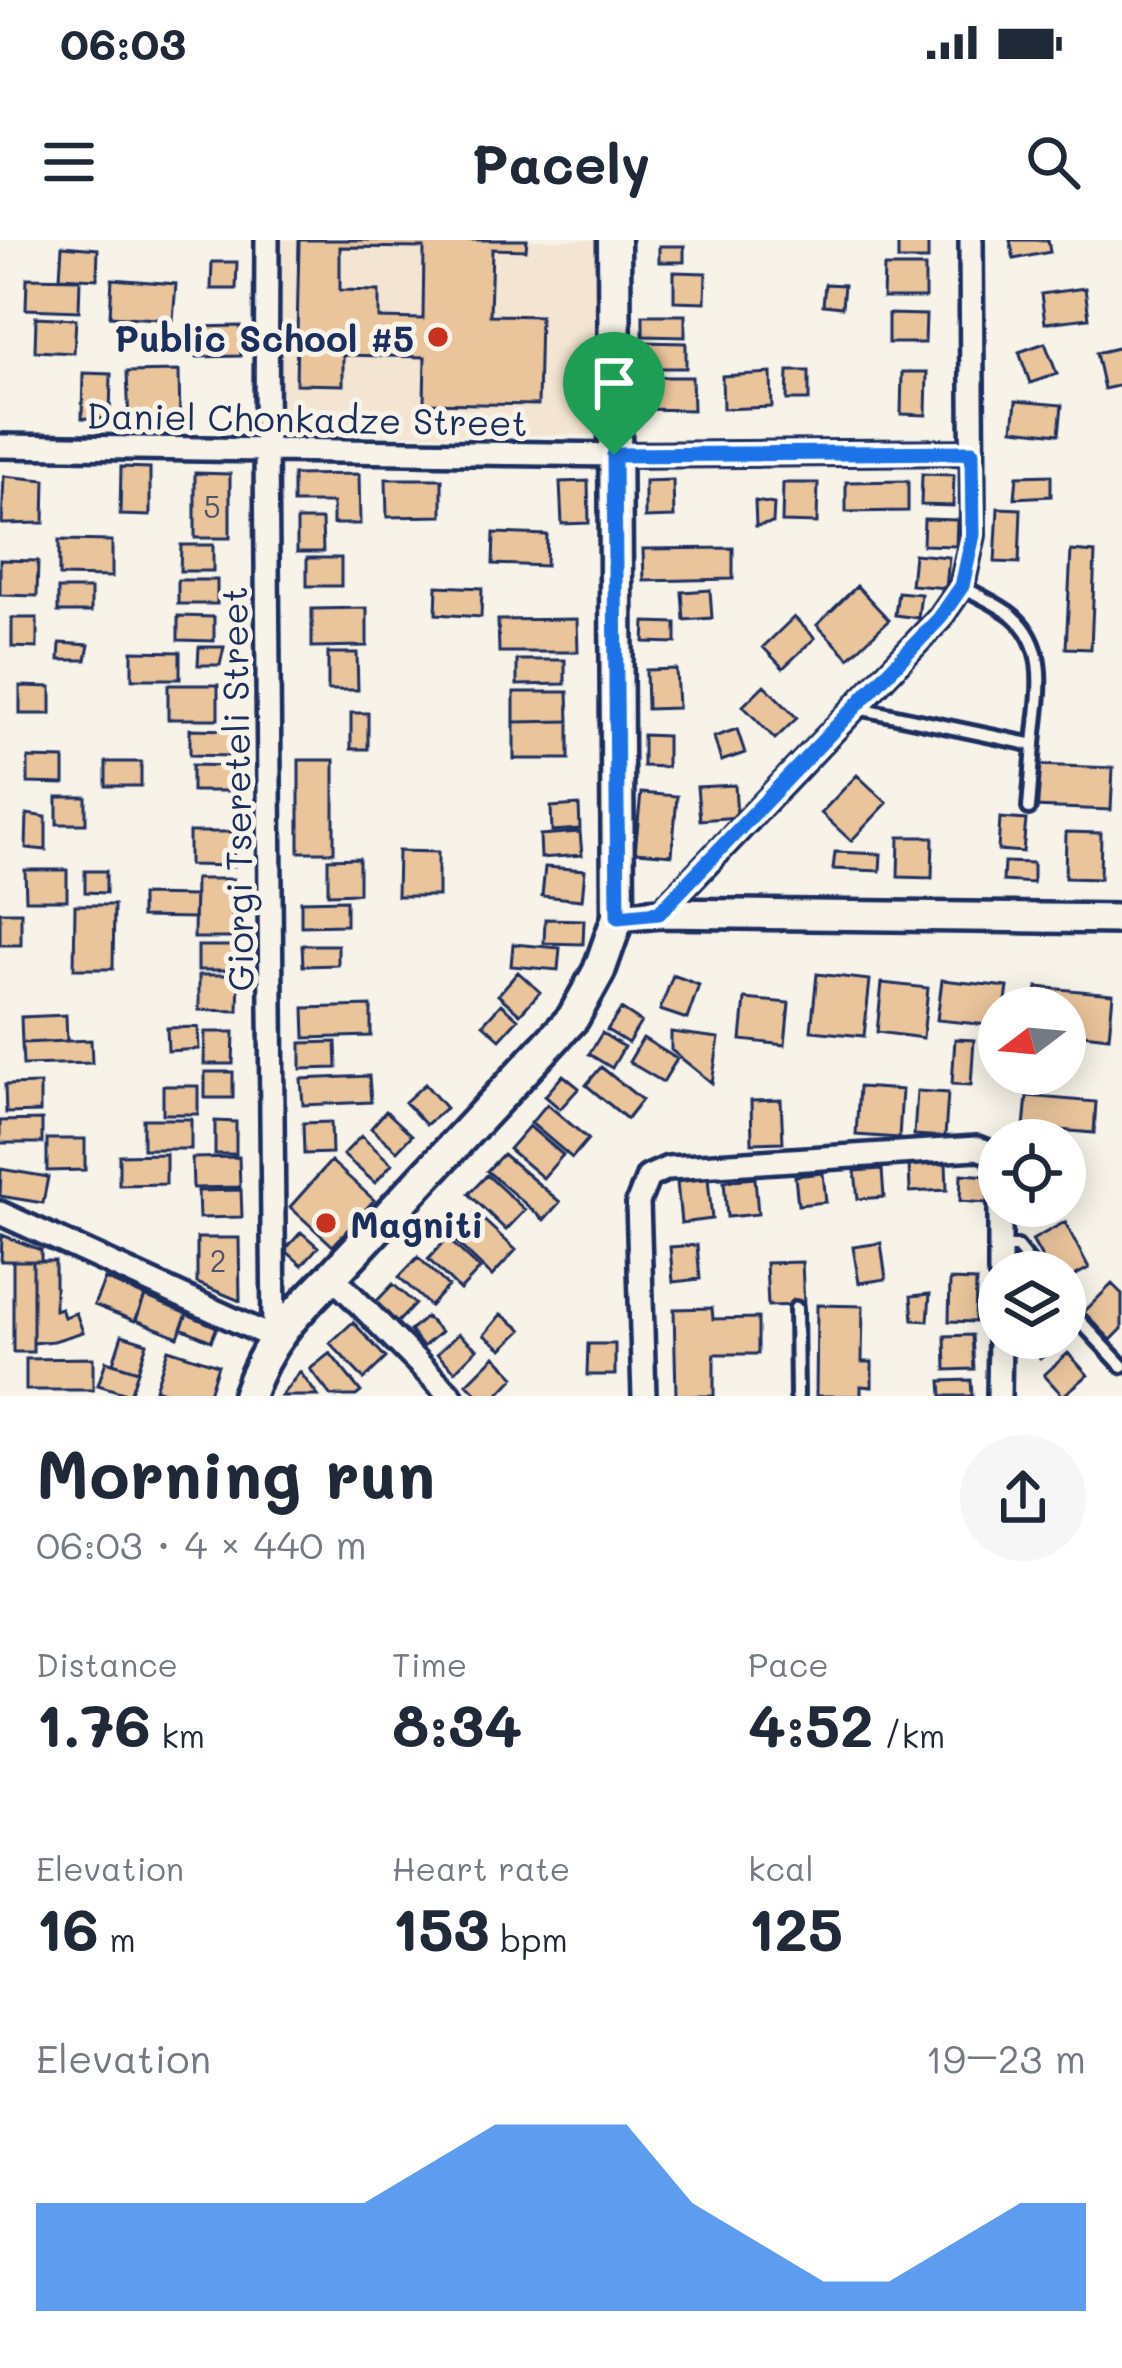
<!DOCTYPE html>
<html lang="en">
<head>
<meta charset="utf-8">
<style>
	body { margin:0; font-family:Mali,sans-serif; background:#f6f6f7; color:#1f2937; height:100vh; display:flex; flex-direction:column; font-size:45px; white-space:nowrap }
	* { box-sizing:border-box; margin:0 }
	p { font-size:39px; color:#747a83 }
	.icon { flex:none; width:66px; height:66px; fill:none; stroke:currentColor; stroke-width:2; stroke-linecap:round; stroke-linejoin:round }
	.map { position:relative; height:1156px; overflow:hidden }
	.sheet { display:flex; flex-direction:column; background:#fff; flex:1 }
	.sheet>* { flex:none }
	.needle { width:78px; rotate:254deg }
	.fabs { position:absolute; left:978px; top:747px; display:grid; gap:24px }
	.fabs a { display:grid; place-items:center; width:108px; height:108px; border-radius:50%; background:#fff; box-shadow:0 6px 30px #0003; font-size:60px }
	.pin { position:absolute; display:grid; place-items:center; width:102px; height:102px; color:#fff; margin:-123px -51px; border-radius:50% 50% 50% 0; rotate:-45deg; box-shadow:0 0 12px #0007 }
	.pin .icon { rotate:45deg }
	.round { display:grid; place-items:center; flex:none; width:126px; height:126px; border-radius:63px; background:#f6f6f7 }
	.overview { display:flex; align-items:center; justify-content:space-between; height:204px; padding:0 36px }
	h1 { font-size:66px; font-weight:700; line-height:90px }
	.stats { display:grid; grid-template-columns:repeat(3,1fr); gap:18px; height:204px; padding:12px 36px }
	.stats div { display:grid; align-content:center }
	.stats b { font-size:60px; font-weight:700 }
	.stats small { font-size:33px; font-weight:400 }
	.stats p { font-size:33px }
	.chart { height:336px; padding:24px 36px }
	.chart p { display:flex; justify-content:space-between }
	.chart svg { width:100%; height:216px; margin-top:12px; fill:#1a73e8; opacity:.7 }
	.status { display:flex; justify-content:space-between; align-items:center; height:84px; padding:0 60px; background:#fff; direction:ltr }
	.status svg { height:33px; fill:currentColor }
	header { display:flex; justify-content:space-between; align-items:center; height:156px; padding:0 36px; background:#fff; font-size:54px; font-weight:700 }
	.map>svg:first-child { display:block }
	.built { fill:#f3e5d1 }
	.building { fill:#eac49b; stroke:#1b2f5e; stroke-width:3; fill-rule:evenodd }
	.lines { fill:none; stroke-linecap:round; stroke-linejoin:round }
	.service-casing { stroke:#1b2f5e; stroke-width:20 }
	.minor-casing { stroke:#1b2f5e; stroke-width:30 }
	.tertiary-casing { stroke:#1b2f5e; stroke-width:36 }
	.secondary-casing { stroke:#1b2f5e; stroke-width:39 }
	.service { stroke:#f7f3e8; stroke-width:10 }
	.minor { stroke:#f7f3e8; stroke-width:21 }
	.tertiary { stroke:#f7f3e8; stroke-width:27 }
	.secondary { stroke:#f7f3e8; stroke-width:30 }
	.route-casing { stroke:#fff; stroke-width:24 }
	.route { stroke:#1a73e8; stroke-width:15 }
	.poi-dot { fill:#c8321e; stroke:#f7f3e8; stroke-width:4.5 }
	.labels { text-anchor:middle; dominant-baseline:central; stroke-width:10; stroke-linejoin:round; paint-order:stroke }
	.number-label { font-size:30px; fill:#4f546d }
	.poi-label { font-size:36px; font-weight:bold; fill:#1b2f5e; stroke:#f7f3e8; text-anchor:end }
	.street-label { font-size:36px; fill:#1b2f5e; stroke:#f7f3e8 }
</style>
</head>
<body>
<div class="status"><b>06:03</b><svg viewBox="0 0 49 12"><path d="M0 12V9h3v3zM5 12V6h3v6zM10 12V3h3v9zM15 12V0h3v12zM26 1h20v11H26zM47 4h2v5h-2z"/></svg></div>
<header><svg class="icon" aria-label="menu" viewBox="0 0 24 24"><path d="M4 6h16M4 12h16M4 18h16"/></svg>Pacely<svg class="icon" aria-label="search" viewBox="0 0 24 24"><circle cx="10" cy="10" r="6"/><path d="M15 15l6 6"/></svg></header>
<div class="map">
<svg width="1122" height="1156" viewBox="0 0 1122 1156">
	<rect width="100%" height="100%" fill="#f7f3e8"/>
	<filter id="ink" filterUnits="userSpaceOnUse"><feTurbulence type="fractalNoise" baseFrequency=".00833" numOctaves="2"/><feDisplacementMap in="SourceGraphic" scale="24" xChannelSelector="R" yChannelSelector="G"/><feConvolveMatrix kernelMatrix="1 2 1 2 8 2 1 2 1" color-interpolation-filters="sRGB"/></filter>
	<g filter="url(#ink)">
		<path class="built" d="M278,0H598L595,195L283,194Z"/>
		<path class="building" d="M299,0H527L526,10L492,9L490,75L540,76L538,165L424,163L425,117L343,115V145L296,144ZM340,7L424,8L423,79L379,78V51L340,50Z
			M898,0H928V20H898Z
			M1010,0H1048L1050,12L1014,19Z
			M62,6L98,9L97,39L60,37Z
			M659,6H684V22H659Z
			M212,22H237L236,49H211Z
			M884,27H925V58H883Z
			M674,32L706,33L705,62L674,61Z
			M27,38L80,39L79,71L26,69Z
			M112,39L176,44L173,80L110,76Z
			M825,44L844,45L842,67L823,65Z
			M1085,48L1089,78L1045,83L1041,54Z
			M888,74L926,75L925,103H888Z
			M643,75H685V97L643,96Z
			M36,77L76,79L74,113L35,111Z
			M240,86L241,116L197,117L196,87Z
			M641,102L686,103V128H640Z
			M1045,103L1057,134L1030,143L1019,112Z
			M1122,107V145L1104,149L1096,113Z
			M179,131L180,183L129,184L127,132Z
			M788,131H809V160H787Z
			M902,132H927L926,175L901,174Z
			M83,133L111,134L110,179L82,178Z
			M771,133L772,167L723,169L722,136Z
			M640,137H692L693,170L640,169Z
			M1016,161L1062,165L1059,194L1013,189Z
			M121,227L150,228V276L120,275Z
			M195,233L230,234V298H195Z
			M359,234L360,284H333V263H293V235Z
			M922,234L954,235L953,266L921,265Z
			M1051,235V256L1015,258L1017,236Z
			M4,236L45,240L44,283L2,284Z
			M386,239H442V276L387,277Z
			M673,240L674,277L645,278V241Z
			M588,241L589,283L562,284L560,242Z
			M908,241V271L846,272V242Z
			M783,243H818L817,283L782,282Z
			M755,261L774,264L773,283L756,286Z
			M998,268L1021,269L1019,323L995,322Z
			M924,279L957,280L956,306L923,305Z
			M297,280H322L323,312H297Z
			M494,293L547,295L546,326L493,324Z
			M59,300L112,301V337L59,336Z
			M181,305H213V331H180Z
			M733,308V339L644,341L643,309Z
			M1071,311L1095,313L1091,409L1066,408Z
			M914,314L949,317L946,348L911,345Z
			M307,318H341V346H307Z
			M0,320L38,321L37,356L0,355Z
			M178,340H217V364H178Z
			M437,346L482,348L481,377L436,374Z
			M857,346L889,380L849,418L817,385Z
			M58,349H91V372H58Z
			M710,350L712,378L684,380L682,352Z
			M898,352L921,354L918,378L895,375Z
			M367,368V406L312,407V369Z
			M178,376L214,377V401L178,400Z
			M794,377L815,398L783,428L763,407Z
			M12,378H37V408L12,407Z
			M577,379L578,412H499L498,380Z
			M645,382L676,383V403L644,402Z
			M60,403L89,405L86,420H59Z
			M199,407H224L220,425H198Z
			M132,411L180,412V439H132Z
			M328,413H357L358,450H328Z
			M517,420H565V444L517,445Z
			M676,429L678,468L647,469L646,430Z
			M168,445H218V479H168Z
			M764,445L797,478L775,499L743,466Z
			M20,446L51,447V474H20Z
			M514,452H568L569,481L514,482Z
			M351,473H368V509H351Z
			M569,481V519H514V482Z
			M190,489L231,490V516L190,515Z
			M737,489L745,513L721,521L714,497Z
			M643,495L667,496V527L643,526Z
			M28,518L64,519V544L28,543Z
			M299,520H334V612H299Z
			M106,522H141V546H106Z
			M192,525L231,526V551H192Z
			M1035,525L1113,528L1111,570L1033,567Z
			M857,535L887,563L851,601L821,573Z
			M735,545L737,577L700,580L697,547Z
			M641,553L677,556L672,615L635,612Z
			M57,557H86V584H57Z
			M579,565L580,589L552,591L551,567Z
			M27,574L46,577V610L26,608Z
			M1000,578L1026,580L1023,612L998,610Z
			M189,592H234V626L189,625Z
			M580,592L582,615L541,618L540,595Z
			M1066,592L1101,593L1100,639L1065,638Z
			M899,597H933L932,638L898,637Z
			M398,611L438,612V656H397Z
			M835,612L881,614L880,631L833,629Z
			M359,618V653L328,654V619Z
			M1004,622L1033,623V643L1003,641Z
			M545,627L585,630L582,660L542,656Z
			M25,630H67V660H26Z
			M85,631H106V653L85,652Z
			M195,639H233L232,698H194Z
			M141,655L195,656L194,678L141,677Z
			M346,660V685L301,686V661Z
			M75,665H114L113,729H74Z
			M0,672H21V705H0Z
			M545,679L584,680L583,704L544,703Z
			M513,704L560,708L558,730L511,726Z
			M302,705H338V725L303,726Z
			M198,706H237V730H198Z
			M518,732L540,752L520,774L498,755Z
			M817,734L870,740L864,796L811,791Z
			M199,735H239L238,771L199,770Z
			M673,735L699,745L687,779L660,770Z
			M942,740L1008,747L1005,768H999V786L937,780Z
			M882,743L928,748L923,798L877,792Z
			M1037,747L1113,754L1109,797L1065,792V768H1035Z
			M745,759L789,763L785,805L741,800Z
			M501,764L518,779L500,799L483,784Z
			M371,766V796L305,798L304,768Z
			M621,769L641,782L628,803L607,790Z
			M66,775L67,801L22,803L21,777Z
			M198,787L199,809L168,811L167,788Z
			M205,792H234L233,824H204Z
			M671,792L719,798L712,843L671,810Z
			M602,793L624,807L612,828L589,814Z
			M643,798L677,819L663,842L629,822Z
			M955,799L974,800L971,845L952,844Z
			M91,800L92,823L23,825L22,803Z
			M336,802L337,828L301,829V803Z
			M601,827L642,860L627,879L586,845Z
			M205,832H233V858H205Z
			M563,835L579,848L560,869L545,856Z
			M369,836L371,862L303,865L301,839Z
			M40,844V872L6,873L5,845Z
			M425,844L446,868L426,885L405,862Z
			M163,846H198V874H163Z
			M859,847L902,850L899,898L856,895Z
			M917,851L948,853L945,897L914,895Z
			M1027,856L1096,862L1094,893L1024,887Z
			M781,860L783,902L752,903L751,861Z
			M547,864L588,899L572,918L531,883Z
			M386,871L412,895L397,911L371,888Z
			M143,879H191V909H143Z
			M42,880V903H0V881Z
			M215,881L236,882V914H215Z
			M331,882L332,913L304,914L303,883Z
			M529,886L563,915L543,938L509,909Z
			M361,896L392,924L375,943L343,915Z
			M47,899H85V930L47,931Z
			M166,914V944L119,945V915Z
			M503,914L560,962L544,980L487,931Z
			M239,917L240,947L193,948L192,918Z
			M331,921L374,960L333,1006L290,967Z
			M946,922L947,950L910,952L909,924Z
			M1,929L48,937L43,963L0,956Z
			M882,929L884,957L858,959L855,931Z
			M823,933L826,962L798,965L795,936Z
			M961,934L989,936L987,963L960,961Z
			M487,935L525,970L506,990L469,954Z
			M708,938L712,979L681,983L677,942Z
			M755,938L758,974L727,977L724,941Z
			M241,950L242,977L199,978L198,951Z
			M475,972L516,1010L492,1036L451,997Z
			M1065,982L1089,1028L1065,1041V1032H1050L1032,1000Z
			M301,992L318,1007L302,1025L285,1010Z
			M2,995L41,1010V1021H1Z
			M197,998H239L240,1061L197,1043Z
			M447,998L480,1029L460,1050L428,1019Z
			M881,1003L886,1039L859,1043L853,1007Z
			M697,1005L700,1039L673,1042L670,1007Z
			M418,1017L448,1046L430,1066L399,1037Z
			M13,1021H33V1112H13Z
			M33,1021H55V1070L61,1068L64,1077L76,1073L83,1092L54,1101L33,1103Z
			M802,1022L804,1065L768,1066L766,1023Z
			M105,1039L145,1056L135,1081L94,1065Z
			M950,1040L976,1041L975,1082L949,1081Z
			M393,1044L415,1064L395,1085L374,1064Z
			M1112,1044L1122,1054V1089L1111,1100L1084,1072Z
			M930,1054L928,1081L913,1080L911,1056Z
			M145,1056L187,1074L178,1097L136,1080Z
			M817,1065L863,1066L862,1122H872V1147L861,1146V1156H816Z
			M712,1068L713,1079L758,1078V1114H714V1156H676L674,1069Z
			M187,1074L217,1087L211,1101L181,1088Z
			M501,1074L522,1090L502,1109L484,1095Z
			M426,1077L441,1092L423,1107L410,1091Z
			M353,1082L386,1118L364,1139L330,1103Z
			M1065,1089L1070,1095L1040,1119L1022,1098H1065Z
			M458,1094L477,1109L455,1131L437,1114Z
			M122,1095L147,1103L138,1131L113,1123Z
			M972,1095L974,1129L946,1130L945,1096Z
			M588,1104H615V1135H587Z
			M168,1109L218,1125L208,1156H175L155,1149Z
			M330,1113L361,1152L356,1156H331L310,1129Z
			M1068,1113L1088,1135L1063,1156L1044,1135Z
			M495,1116L515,1137L497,1156H479L467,1144Z
			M93,1118V1150H26V1119Z
			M106,1121L138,1131L130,1155L98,1145Z
			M300,1132L318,1156H281Z
			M971,1140L972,1156H942L941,1141Z"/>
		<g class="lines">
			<g class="service-casing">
				<path id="service" d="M858,468L1034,505C1037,460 1052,410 1013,376C998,364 978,356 962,346
					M1029,568L1034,505
					M1000,1007H1017L1037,1032
					M796,1068L797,1156
					M1080,1081L1122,1126"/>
			</g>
			<g class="minor-casing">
				<path id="minor" d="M0,206L615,215L972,212
					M660,673L939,379L962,346L973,295L971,0
					M0,973L274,1098L266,210L267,0
					M1000,1032V966
					M332,1036L451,1156
					M644,1156L638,962L648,937L668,928L977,908L992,913L999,928
					M999,1156L1000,1098"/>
			</g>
			<g class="tertiary-casing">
				<path id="tertiary" d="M618,677L660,673L1122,679"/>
			</g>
			<g class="secondary-casing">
				<path id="secondary" d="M248,1156C266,1102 293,1075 332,1036L573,778L599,731L618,677L614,0"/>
			</g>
			<use href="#service" class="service"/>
			<use href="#minor" class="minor"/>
			<use href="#tertiary" class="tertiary"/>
			<use href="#secondary" class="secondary"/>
		</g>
	</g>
	<g class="lines" filter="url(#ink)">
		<g class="route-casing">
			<path id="route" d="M972,212L973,295L962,346L939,379L659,673L618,677L614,215Z"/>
		</g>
		<use href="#route" class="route"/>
	</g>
	<g class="poi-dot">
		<circle cx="438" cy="97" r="12"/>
		<circle cx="326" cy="983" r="12"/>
	</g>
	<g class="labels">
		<g class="number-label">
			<text x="212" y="266">5</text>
			<text x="218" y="1020">2</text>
		</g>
		<g class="poi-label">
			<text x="414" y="97">Public School #5</text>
			<text x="350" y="983" text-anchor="start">Magniti</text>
		</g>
		<g class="street-label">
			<text transform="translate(307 178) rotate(1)">Daniel Chonkadze Street</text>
			<text transform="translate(236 549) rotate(-91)">Giorgi Tsereteli Street</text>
		</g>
	</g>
</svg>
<div class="fabs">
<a><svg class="needle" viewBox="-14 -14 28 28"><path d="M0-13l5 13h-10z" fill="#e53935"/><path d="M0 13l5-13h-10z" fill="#747a83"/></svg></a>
<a><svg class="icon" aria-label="locate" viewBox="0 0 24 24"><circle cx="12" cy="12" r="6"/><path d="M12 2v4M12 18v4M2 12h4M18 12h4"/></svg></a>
<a><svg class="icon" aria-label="layers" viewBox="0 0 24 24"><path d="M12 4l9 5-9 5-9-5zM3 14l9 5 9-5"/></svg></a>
</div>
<div class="pin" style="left:614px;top:215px;background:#1e9e55"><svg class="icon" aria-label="arrive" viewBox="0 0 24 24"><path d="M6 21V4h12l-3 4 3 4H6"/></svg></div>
</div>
<section class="sheet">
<div class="overview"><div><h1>Morning run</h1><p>06:03 · 4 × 440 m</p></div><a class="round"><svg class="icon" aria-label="share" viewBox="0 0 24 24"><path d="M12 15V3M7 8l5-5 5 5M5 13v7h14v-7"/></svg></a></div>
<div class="stats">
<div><p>Distance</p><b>1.76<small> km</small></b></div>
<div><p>Time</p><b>8:34</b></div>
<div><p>Pace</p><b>4:52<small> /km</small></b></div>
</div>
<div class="stats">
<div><p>Elevation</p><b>16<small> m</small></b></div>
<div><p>Heart rate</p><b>153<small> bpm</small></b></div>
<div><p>kcal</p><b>125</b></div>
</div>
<div class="chart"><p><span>Elevation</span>19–23 m</p>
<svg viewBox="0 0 160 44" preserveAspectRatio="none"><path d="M0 44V22L10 22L20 22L30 22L40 22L50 22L60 14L70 6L80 6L90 6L100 22L110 30L120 38L130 38L140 30L150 22L160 22V44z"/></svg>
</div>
</section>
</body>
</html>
